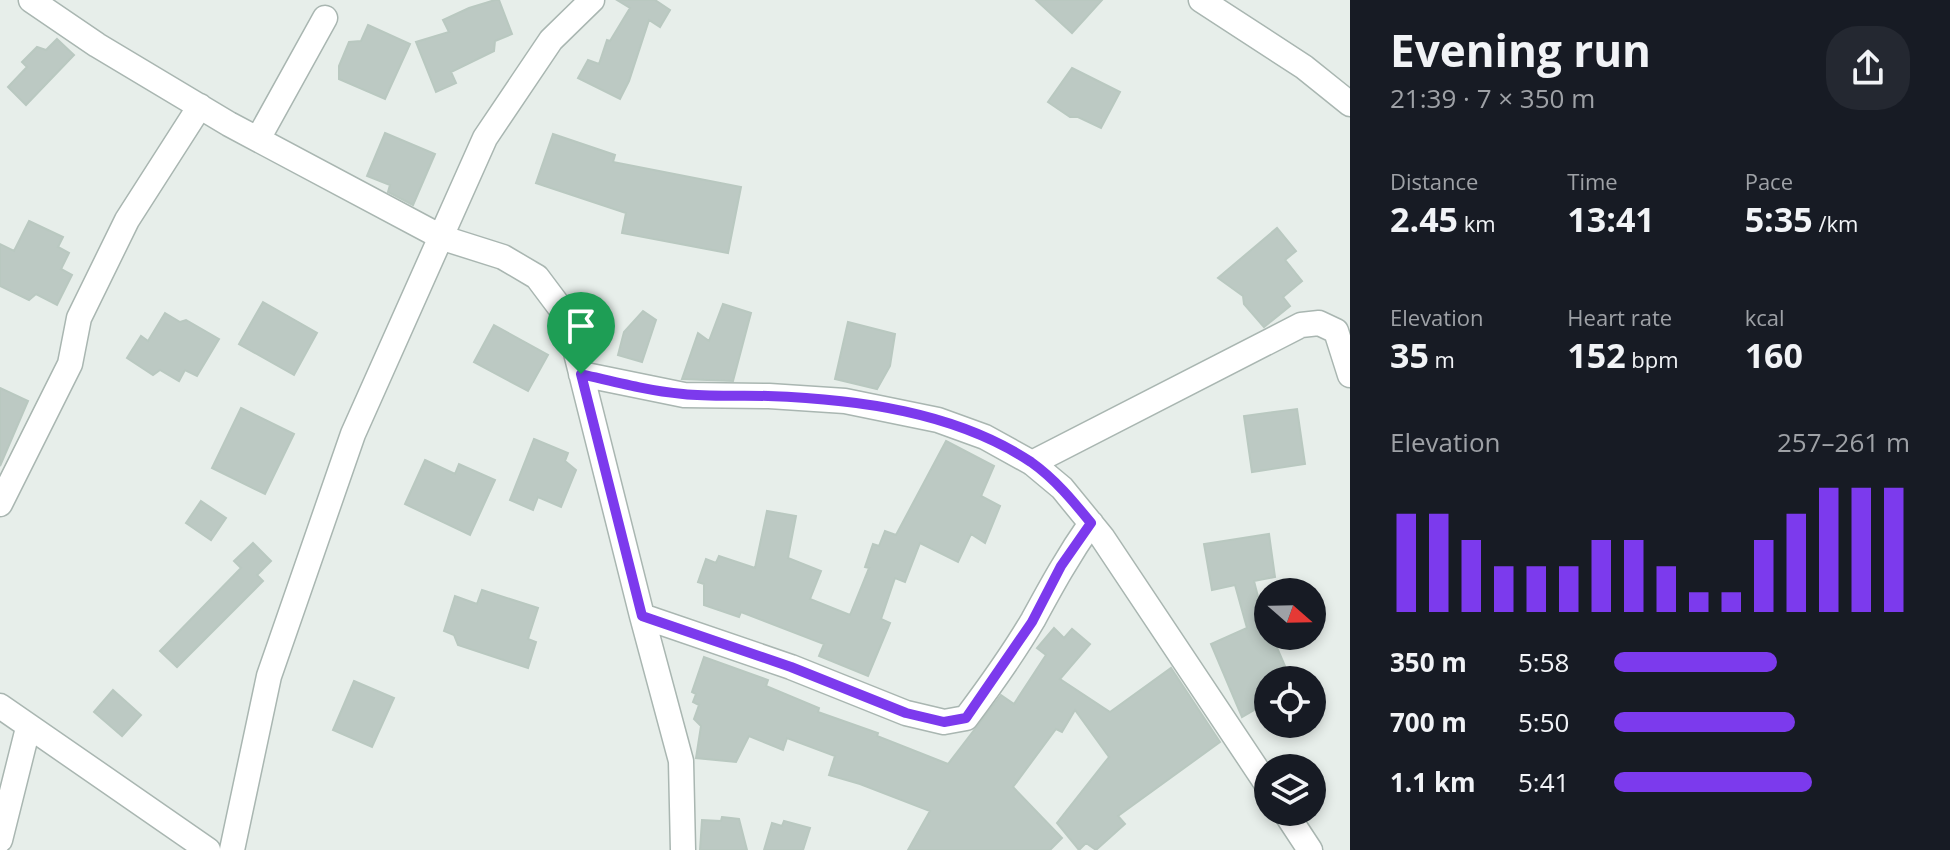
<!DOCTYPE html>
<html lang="en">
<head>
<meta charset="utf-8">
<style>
	body { margin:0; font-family:"Open Sans",sans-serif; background:#242831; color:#f1f3f6; height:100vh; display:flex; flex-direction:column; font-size:30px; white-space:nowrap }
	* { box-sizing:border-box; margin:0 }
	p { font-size:26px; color:#9ea1a6 }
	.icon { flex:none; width:44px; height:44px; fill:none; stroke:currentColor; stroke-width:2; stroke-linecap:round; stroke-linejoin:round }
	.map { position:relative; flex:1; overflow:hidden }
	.details { display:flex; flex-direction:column; background:#171b24; width:600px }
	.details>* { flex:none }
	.needle { width:52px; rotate:110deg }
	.buttons { position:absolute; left:1254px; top:578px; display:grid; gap:16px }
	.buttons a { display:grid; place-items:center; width:72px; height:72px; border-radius:50%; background:#171b24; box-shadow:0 4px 12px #0003; font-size:40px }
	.pin { position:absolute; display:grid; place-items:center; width:68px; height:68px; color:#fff; margin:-82px -34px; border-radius:50% 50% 50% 0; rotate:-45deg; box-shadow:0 0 8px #0007 }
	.pin .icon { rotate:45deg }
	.round { display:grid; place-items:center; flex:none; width:84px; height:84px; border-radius:32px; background:#242831 }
	.headline { display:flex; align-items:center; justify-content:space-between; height:136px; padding:0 40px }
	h1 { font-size:44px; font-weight:700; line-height:60px }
	.stats { display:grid; grid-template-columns:repeat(3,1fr); gap:12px; height:136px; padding:8px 40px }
	.stats div { display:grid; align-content:center }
	.stats b { font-size:34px; font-weight:700 }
	.stats small { font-size:22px; font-weight:400 }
	.stats p { font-size:22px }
	.chart { height:224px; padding:16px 40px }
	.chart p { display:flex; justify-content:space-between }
	.chart svg { width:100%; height:144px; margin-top:8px; stroke:#7c3aed; stroke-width:6 }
	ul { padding:0 40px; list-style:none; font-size:26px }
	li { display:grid; grid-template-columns:128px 96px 1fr; align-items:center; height:60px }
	li i { height:20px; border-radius:10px; background:#7c3aed }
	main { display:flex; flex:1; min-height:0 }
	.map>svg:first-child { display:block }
	.building { fill:#bcc9c3; stroke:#b9c8c0; stroke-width:2 }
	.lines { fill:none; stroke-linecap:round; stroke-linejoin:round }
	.minor-casing { stroke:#a9b6b1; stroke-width:27 }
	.minor { stroke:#fff; stroke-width:24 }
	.route-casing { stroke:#fff; stroke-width:16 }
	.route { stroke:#7c3aed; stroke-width:10 }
</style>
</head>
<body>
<main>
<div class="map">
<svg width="1350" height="850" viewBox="0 0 1350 850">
	<rect width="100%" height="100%" fill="#e7eeea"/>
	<path class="building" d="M495,0H499L512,34L495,41L494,51L451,72L456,83L436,92L416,42L449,32L443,20L469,8Z
		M617,0H655L670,10L660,27L649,20L629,81L620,99L578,78L588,60L599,64L607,40L610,41L630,8Z
		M1036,0H1102L1072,33Z
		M368,25L410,44L385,99L339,79V66L349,42L361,41Z
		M57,39L74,55L26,105L8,87L27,67L22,62L37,47L46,50Z
		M1072,68L1120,92L1101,128L1078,117H1070L1048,102Z
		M385,133L435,154L413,205L388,192L390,185L367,176Z
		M553,134L615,155L613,162L741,187L728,253L622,233L626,213L536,183Z
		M29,221L63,237L58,247L69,253L61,269L72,275L57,305L36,294L29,300L0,286V244L14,251Z
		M1277,228L1296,251L1285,260L1302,281L1283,297L1290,306L1264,327L1244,304L1243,296L1218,278Z
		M263,302L317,333L294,375L239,344Z
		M723,304L751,313L733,381L682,379L698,333L709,341Z
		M643,311L656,320L642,362L618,355L624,332Z
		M165,313L180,322L186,320L219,339L197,376L185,370L179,381L160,370L153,375L127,358L141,336L148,341Z
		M848,322L895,334L890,366L877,389L835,379Z
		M494,325L548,355L528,391L474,362Z
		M0,388L28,401L0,466Z
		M241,408L294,434L265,494L212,468Z
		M1297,409L1305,464L1252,472L1244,416Z
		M534,439L568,453L565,461L576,470L561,507L538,497L533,510L510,500Z
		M946,441L994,466L981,496L1000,506L985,543L971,534L958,562L920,543L905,582L895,578L881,619L890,623L868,676L819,656L824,644L741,612L739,617L704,605V584L698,582L706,559L716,563L719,556L755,568L767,511L796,516L788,558L821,571L810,599L850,615L869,568L865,567L873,544L879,546L885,531L896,535Z
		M425,460L455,474L459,464L495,480L470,535L405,504Z
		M201,501L226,518L211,540L186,523Z
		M1269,534L1275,577L1254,581L1268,636H1272L1291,680H1268V702L1242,717L1211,644L1247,628L1235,585L1212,590L1204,544Z
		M253,543L271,561L257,575L263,581L177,667L160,651L241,568L234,561Z
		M482,590L538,608L528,639L536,642L528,668L458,645L454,635L444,631L455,596L477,604Z
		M1054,628L1064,638L1072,629L1090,644L1060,679L1110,712L1171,668L1220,742L1118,816L1125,824L1096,850L1086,843L1079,850L1057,823L1109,757L1075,710L1062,732L1056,729L1013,787L1062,838L1050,850H908L930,811L860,784L829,775L835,756L787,738L783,750L749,736L736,762L696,758L701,726L694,719L699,705L693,702L696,694L692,692L704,657L768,680L766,686L819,708L818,712L878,733L877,736L948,764L1001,695L1014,704L1046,655L1037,648Z
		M354,681L394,698L372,747L333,730Z
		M113,690L141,715L122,736L94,712Z
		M722,817L739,819L747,850H700L702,820L721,821Z
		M784,821L810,828L803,850H764L772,823L782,826Z"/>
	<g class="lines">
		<g class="minor-casing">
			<path id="minor" d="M31,0L97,45L229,124L443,238L503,257L537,277L567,317L642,616L681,761L683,850
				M1201,0L1304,67L1350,104
				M258,139L325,18
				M581,374L684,395L769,396L845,401L938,420L985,437L1032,463L1062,488L1102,537L1268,786
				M1032,463L1301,325L1319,323L1336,331L1350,375
				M0,504L70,364L79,318L127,220L200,106
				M642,616L791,667L906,713L944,722L966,718C990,686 1013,654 1033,620C1052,585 1068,556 1091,523
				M0,706L208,850
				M1285,812L1310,850
				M0,840L28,728
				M232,850L269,676L353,434L485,138L551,40L592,0"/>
		</g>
		<use href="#minor" class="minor"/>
	</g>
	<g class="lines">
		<g class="route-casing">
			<path id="route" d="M581,374C615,382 649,391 683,394C711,397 740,395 768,396C857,399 956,412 1031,462C1055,479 1073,501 1091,523L1061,566L1032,622L966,718L944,722L906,713L791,667L642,616Z"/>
		</g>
		<use href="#route" class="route"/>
	</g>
</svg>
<div class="buttons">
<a><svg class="needle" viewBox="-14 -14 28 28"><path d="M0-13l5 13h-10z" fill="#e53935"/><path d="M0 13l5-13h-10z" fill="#9ea1a6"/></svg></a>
<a><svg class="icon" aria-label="locate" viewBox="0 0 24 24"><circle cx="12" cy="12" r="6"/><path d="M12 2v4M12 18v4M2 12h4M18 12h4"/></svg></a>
<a><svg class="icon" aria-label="layers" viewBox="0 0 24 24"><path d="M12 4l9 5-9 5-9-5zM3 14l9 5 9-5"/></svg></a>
</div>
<div class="pin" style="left:581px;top:374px;background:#1e9e55"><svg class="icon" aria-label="arrive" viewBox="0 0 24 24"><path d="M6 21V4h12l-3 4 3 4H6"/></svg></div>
</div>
<section class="details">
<div class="headline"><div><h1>Evening run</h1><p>21:39 · 7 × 350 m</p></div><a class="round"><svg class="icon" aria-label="share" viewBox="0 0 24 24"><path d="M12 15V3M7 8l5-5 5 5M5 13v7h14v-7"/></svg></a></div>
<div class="stats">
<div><p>Distance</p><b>2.45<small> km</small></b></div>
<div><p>Time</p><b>13:41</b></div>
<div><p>Pace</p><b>5:35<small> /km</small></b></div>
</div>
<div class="stats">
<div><p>Elevation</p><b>35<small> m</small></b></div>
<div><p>Heart rate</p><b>152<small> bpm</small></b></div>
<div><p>kcal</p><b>160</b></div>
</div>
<div class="chart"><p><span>Elevation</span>257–261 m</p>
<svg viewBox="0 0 160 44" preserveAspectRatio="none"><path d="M5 44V14M15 44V14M25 44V22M35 44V30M45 44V30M55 44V30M65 44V22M75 44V22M85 44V30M95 44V38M105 44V38M115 44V22M125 44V14M135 44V6M145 44V6M155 44V6"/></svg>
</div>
<ul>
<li><b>350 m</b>5:58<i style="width:55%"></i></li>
<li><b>700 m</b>5:50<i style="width:61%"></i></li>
<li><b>1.1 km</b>5:41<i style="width:67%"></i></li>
</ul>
</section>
</main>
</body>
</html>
